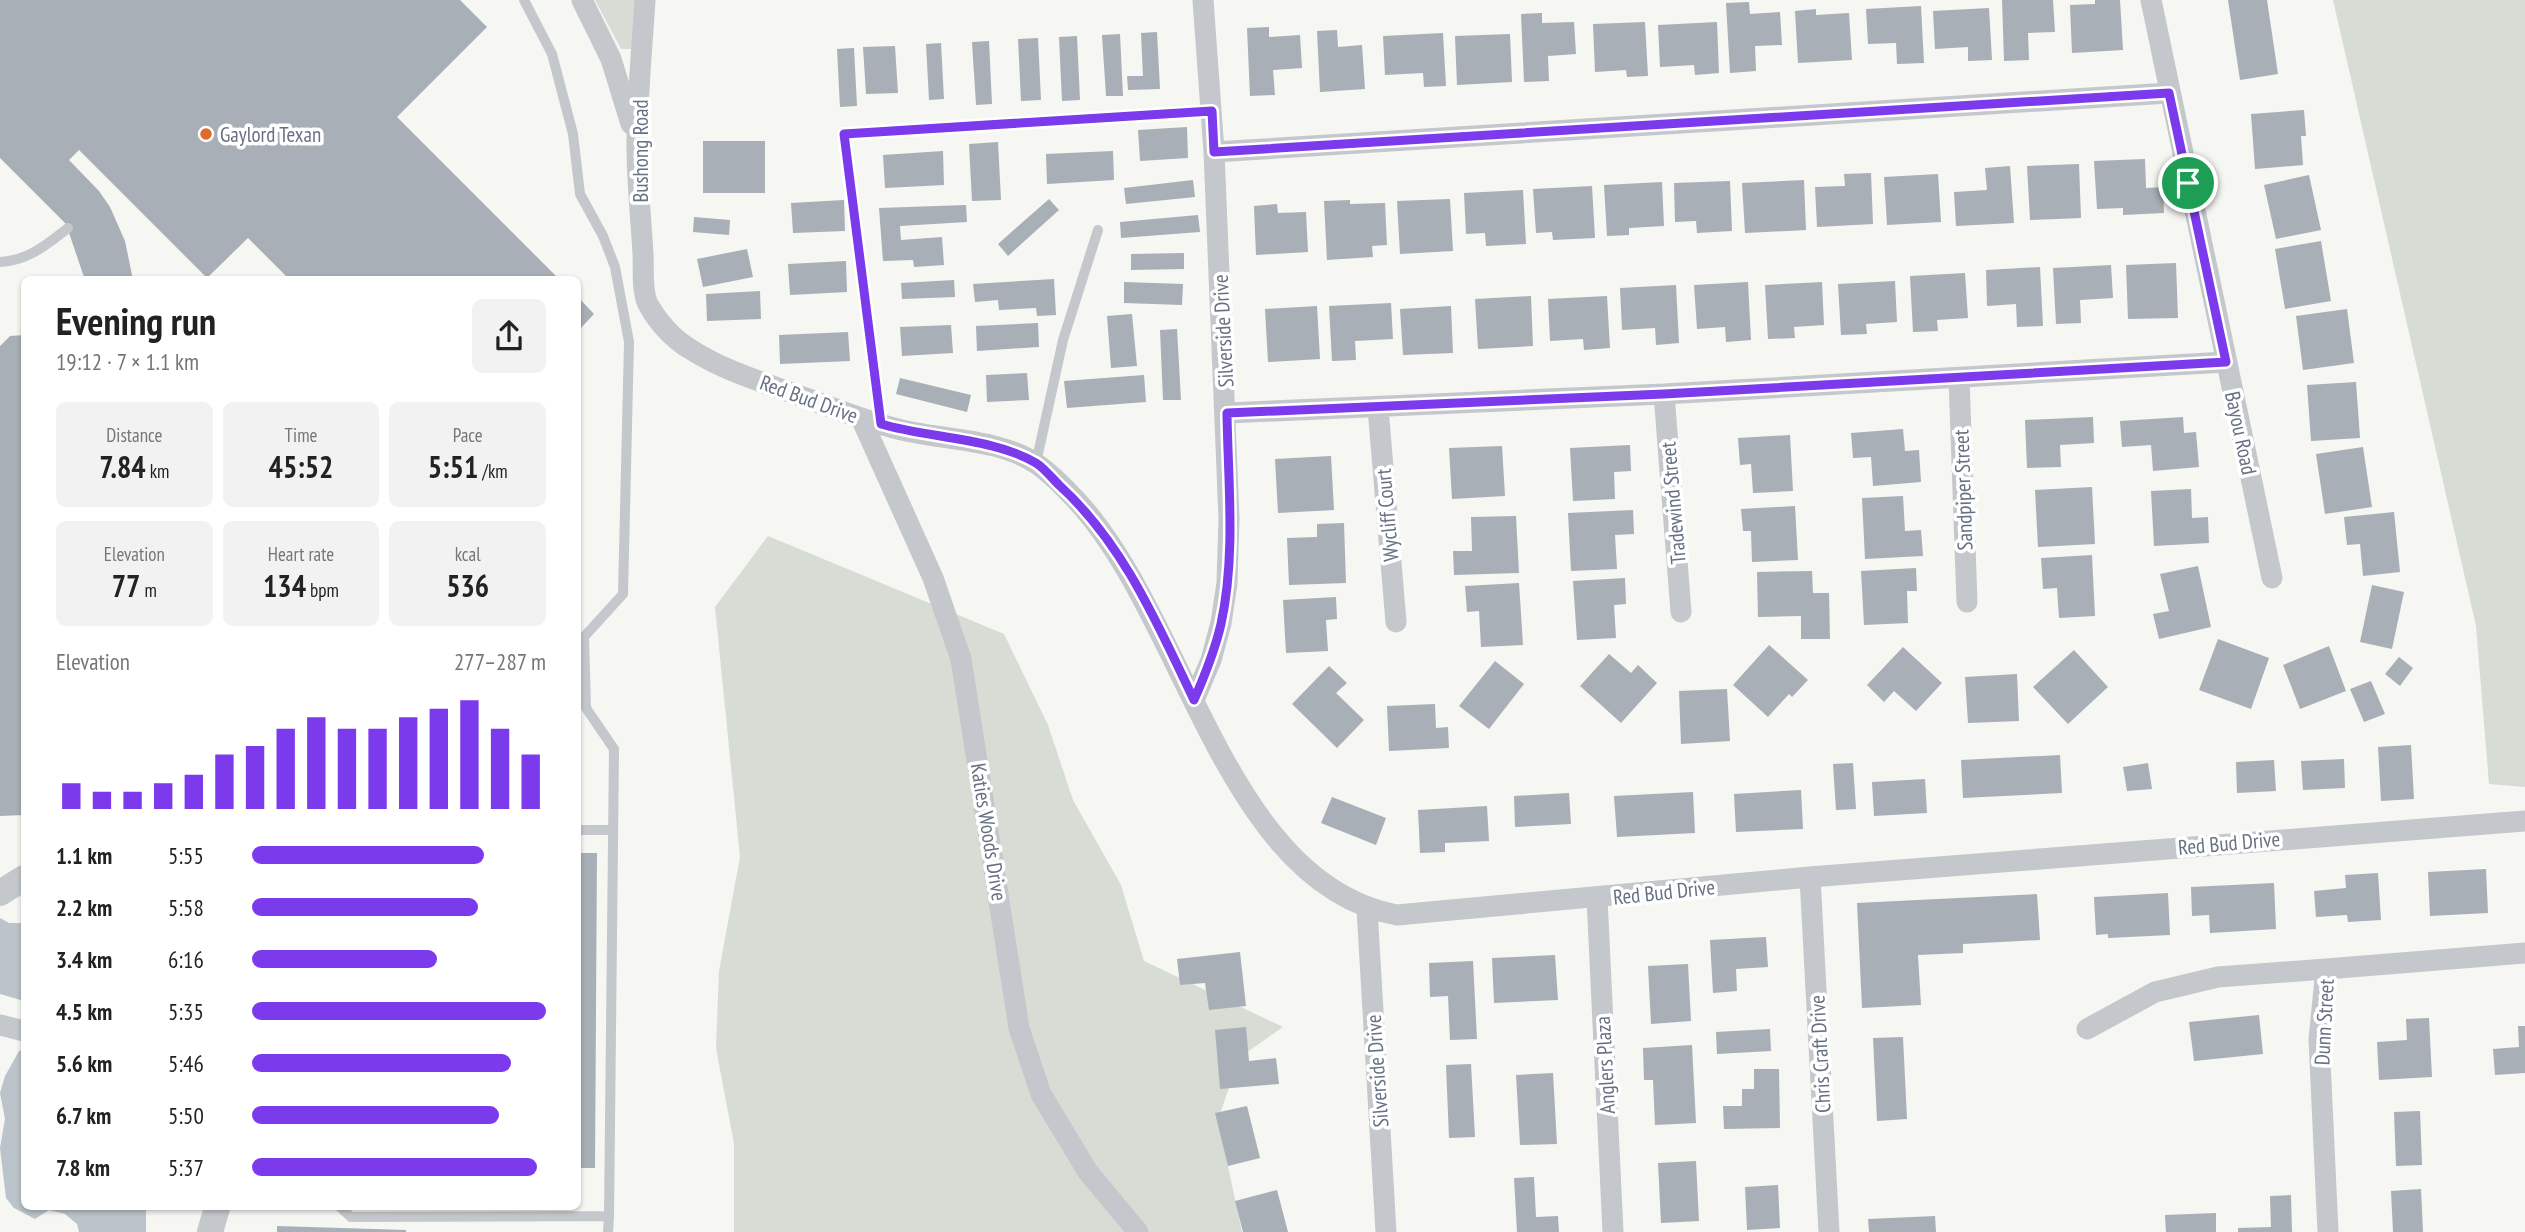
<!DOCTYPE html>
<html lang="en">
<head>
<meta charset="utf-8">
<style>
	body { margin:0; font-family:"PT Sans Narrow",sans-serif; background:#f2f2f2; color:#222; height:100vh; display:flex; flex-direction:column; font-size:26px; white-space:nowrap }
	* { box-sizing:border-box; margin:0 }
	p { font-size:23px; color:#767676 }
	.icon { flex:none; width:38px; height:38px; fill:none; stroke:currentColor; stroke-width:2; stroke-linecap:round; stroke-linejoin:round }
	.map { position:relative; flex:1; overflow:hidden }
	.drawer { position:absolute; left:21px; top:276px; width:560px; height:934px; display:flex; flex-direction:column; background:#fff; border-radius:10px; box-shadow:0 2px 5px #0004 }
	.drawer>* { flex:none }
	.pin { position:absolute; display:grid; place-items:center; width:60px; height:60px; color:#fff; margin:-30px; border:4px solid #fff; border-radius:50%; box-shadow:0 2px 7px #0007 }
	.round { display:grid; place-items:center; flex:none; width:74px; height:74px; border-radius:10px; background:#f2f2f2 }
	.overview { display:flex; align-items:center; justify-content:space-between; height:119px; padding:0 35px }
	h1 { font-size:38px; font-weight:800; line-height:52px }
	.stats { display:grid; grid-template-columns:repeat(3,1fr); gap:10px; height:119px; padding:7px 35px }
	.stats div { display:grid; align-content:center; border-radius:10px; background:#f2f2f2; text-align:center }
	.stats b { font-size:30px; font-weight:800 }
	.stats small { font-size:19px; font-weight:400 }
	.stats p { font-size:19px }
	.chart { height:196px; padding:14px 35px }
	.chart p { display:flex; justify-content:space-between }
	.chart svg { width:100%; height:126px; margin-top:7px; stroke:#7c3aed; stroke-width:6 }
	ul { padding:0 35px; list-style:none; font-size:23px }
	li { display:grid; grid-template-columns:112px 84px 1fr; align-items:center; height:52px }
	li i { height:18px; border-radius:9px; background:#7c3aed }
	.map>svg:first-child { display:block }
	.green { fill:#d7ddd4 }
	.water { fill:#bbc4ca }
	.building { fill:#a9afb6 }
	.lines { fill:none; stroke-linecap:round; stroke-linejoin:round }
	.service { stroke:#c4c7cb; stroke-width:10 }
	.minor { stroke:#c4c7cb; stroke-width:21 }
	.tertiary { stroke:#c4c7cb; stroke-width:26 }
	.route-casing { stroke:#fff; stroke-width:14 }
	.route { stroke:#7c3aed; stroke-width:9 }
	.poi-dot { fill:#e06c2a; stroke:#fff; stroke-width:2.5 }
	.labels { text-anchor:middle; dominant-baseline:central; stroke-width:7; stroke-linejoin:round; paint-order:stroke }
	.poi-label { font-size:21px; fill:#667284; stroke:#fff; text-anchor:start }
	.street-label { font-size:21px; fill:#667284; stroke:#fff }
</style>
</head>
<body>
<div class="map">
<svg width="2525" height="1232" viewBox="0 0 2525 1232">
	<rect width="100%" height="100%" fill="#f6f6f3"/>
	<path class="green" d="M595,0H636L633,49H621Z
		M2333,0H2525V787L2489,784L2476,626Z
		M768,536L1004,634L1048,725L1073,800L1121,885L1144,961L1283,1027L1240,1057L1218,1119L1242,1232H734V1144L716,1048L719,971L740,857L715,607Z"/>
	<path class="water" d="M0,918L9,923H24V1001L0,994Z
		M24,1049V1208H146V1232H79L77,1224L65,1214L49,1210L35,1219L14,1208L6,1198L0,1148L5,1119L0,1093L5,1076L19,1051Z"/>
	<path class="building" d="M0,0H460L487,27L397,117L560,280H290L248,238L207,278L79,150L69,160L99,191L110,207L125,241L133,280H85L66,224L0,158Z
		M2002,0H2053L2055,32L2028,33L2029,60L2004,61Z
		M2095,0H2120L2123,50L2072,53L2070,5L2095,4Z
		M2228,0H2267L2278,74L2240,80Z
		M1749,2L1750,14L1780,12L1782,45L1755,46L1756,71L1730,73L1726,3Z
		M1921,6L1924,63L1897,64L1896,43L1868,44L1866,9Z
		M1989,8L1992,60L1968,61V47L1935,49L1933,11Z
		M1816,9V15L1849,13L1852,60L1798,63L1795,11Z
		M1542,13V23L1574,22L1576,54L1548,56L1549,81L1524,82L1521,14Z
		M1645,22L1648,76L1627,77L1626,70L1595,72L1593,24Z
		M1717,22L1719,73L1695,75L1694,65L1660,67L1658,25Z
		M1269,27V37L1300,35L1302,68L1273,70L1275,95L1250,96L1247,28Z
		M1337,30L1338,47L1362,45L1365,89L1320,92L1317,31Z
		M1157,32L1160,89L1128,90L1127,76H1143L1141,33Z
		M1443,33L1446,86L1424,87L1423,73L1385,75L1383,36Z
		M1120,34L1123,96H1106L1102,35Z
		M1510,34L1512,82L1457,85L1455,36Z
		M1077,36L1080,100L1062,101L1059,37Z
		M1038,38L1041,100L1021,101L1018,39Z
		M989,41L992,104L976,105L972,42Z
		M941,43L944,99L929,100L926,44Z
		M895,46L898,93L866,94L863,47Z
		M854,48L857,106L840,107L837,49Z
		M2304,110L2306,136H2301L2303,165L2255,169L2251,114Z
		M1187,127L1188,158L1140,161L1138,130Z
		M703,141H765V193H703Z
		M998,142L1001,200L972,201L969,144Z
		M943,151L944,185L885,188L883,155Z
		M1113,151L1114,180L1047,184L1046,154Z
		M2145,159L2146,188L2163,187L2164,213L2123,215V208L2097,209L2094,161Z
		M2079,164L2081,218L2030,220L2027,166Z
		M2010,166L2014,223L1956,226L1954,192L1987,190L1985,168Z
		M1871,173L1873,224L1817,227L1815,187L1845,186L1844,174Z
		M1938,174L1941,222L1887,225L1884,177Z
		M2309,175L2321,230L2276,239L2264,185Z
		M1193,180L1195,197L1126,204L1124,188Z
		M1804,180L1806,230L1745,233L1742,183Z
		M1730,181L1732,231L1697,233L1696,221L1675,222L1674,183Z
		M1662,182L1664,226L1629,228V235L1607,236L1604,185Z
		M1592,186L1595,238L1553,240L1552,232L1536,233L1533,189Z
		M1523,190L1526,244L1486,246L1485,233L1466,234L1464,193Z
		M1049,199L1059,210L1008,256L998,244Z
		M1450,199L1453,251L1400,254L1397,201Z
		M844,200L845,231L793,233L791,203Z
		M1350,200V204L1385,203L1387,245L1372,246L1373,257L1327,260L1324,201Z
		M1277,204L1278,213L1306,212L1308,252L1256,255L1254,206Z
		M966,205L967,222L900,226L901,240L942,237L944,265L914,267L913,260L883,261L879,208Z
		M1198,215L1200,232L1121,238L1120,222Z
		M694,217L730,220L729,235L693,232Z
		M2321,241L2331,301L2285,309L2275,249Z
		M747,249L753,277L703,287L697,259Z
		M1184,253V269L1131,270V254Z
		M846,261L847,292L790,295L788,264Z
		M2176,263L2178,318L2128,319L2126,265Z
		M2111,265L2113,298L2080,300L2081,323L2056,324L2053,268Z
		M2040,267L2043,326L2017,327L2016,304L1987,306L1986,270Z
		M1965,273L1968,318L1937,320L1938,331L1913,332L1910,276Z
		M1054,279L1056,315L1037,316L1036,308L999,310L998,300L975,302L973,284Z
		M954,280L955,297L902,299L901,283Z
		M1895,281L1897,322L1866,324L1867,334L1841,335L1838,284Z
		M1124,282L1183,284L1182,305L1124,303Z
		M1748,282L1751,340L1726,342L1725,327L1697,329L1694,285Z
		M1822,282L1824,325L1794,327L1795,338L1768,339L1765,285Z
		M1676,285L1679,343L1656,345L1655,328L1622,330L1620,288Z
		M760,291L761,319L707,321L706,294Z
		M1531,296L1533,346L1478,349L1475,299Z
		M1607,296L1610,348L1584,350L1583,339L1550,341L1548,299Z
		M578,297L594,314L578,331Z
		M1391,303L1393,339L1355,341L1356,360L1332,361L1329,306Z
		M1317,306L1320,359L1268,362L1265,309Z
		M1451,306L1453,353L1403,355L1400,309Z
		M2347,309L2354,363L2303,370L2296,316Z
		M1132,314L1137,366L1111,368L1107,316Z
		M1038,323L1039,347L977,351L976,326Z
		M951,325L953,353L902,356L900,327Z
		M1177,329L1181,400H1163L1160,330Z
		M848,332L850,361L780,364L779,335Z
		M24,335V815L0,816V346L10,336Z
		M1027,373L1029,400L987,402L986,375Z
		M1144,375L1146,402L1067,408L1064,381Z
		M900,378L971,395L967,412L896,394Z
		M2356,382L2360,438L2311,441L2307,385Z
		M2093,417L2094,443L2060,445L2061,467L2027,468L2025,420Z
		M2183,417L2184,433L2196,432L2199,467L2153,471L2151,445L2122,447L2120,421Z
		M1903,429L1905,451L1919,450L1921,482L1873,486L1871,457L1853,458L1851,433Z
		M1790,435L1793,491L1753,493L1751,464L1740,465L1738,438Z
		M1630,445L1631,471L1614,472L1615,499L1573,501L1570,448Z
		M1502,446L1505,496L1452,499L1449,448Z
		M2363,447L2372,507L2325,514L2316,454Z
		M1331,456L1334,510L1278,513L1275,459Z
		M2092,487L2095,544L2038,547L2035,490Z
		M2191,489L2192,518L2208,517L2209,543L2154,546L2151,491Z
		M1903,496L1905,531L1921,530L1923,556L1865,559L1862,498Z
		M1795,506L1798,560L1752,562L1751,531H1743L1741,509Z
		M1633,510L1634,534L1615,535L1617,569L1571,571L1568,513Z
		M2394,512L2400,572L2363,576L2360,544L2347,545L2344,517Z
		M1516,516L1519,573L1454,575L1453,551H1472L1471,517Z
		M1344,523L1346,583L1289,585L1287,538L1317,537V524Z
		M2092,555L2095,616L2059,618L2057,588L2043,589L2041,558Z
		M2198,566L2211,627L2159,639L2153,614L2169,611L2160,574Z
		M1916,568L1917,591H1907L1908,623L1864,625L1861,571Z
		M1812,571L1813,593H1829L1830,639H1801V616L1758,617L1757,572Z
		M1625,578L1626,604L1614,605L1616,638L1577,640L1573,581Z
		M1519,583L1523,645L1481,647L1479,611L1467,612L1465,586Z
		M2372,585L2404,592L2392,649L2360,642Z
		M1336,597L1337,619L1326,620L1328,651L1286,653L1283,600Z
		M2218,639L2269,658L2251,709L2199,690Z
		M1769,645L1808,680L1792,697L1789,694L1768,717L1733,685Z
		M2329,646L2346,691L2300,709L2283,665Z
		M1903,647L1942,683L1916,711L1894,691L1884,702L1867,685Z
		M2074,650L2108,687L2068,724L2033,687Z
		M1609,654L1631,673L1638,665L1657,683L1621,723L1580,686Z
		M2399,657L2413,668L2400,686L2385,674Z
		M1495,661L1524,684L1489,729L1459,706Z
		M1329,666L1347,683L1336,693L1364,720L1337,748L1292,704Z
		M2017,674L2019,721L1968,723L1965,677Z
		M2371,681L2385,714L2364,722L2350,689Z
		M1727,689L1730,741L1681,744L1679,691Z
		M1435,704L1436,728L1448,727L1449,748L1389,751L1387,706Z
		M2411,745L2414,799L2381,801L2378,747Z
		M2060,755L2062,793L1963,798L1961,760Z
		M2344,759L2345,788L2303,790L2301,761Z
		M2274,760L2276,791L2237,793L2236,762Z
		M1853,763L1856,809L1836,810L1833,764Z
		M2148,763L2152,789L2127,791L2123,767Z
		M1925,779L1927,813L1874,816L1872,782Z
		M1801,790L1803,829L1736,832L1734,794Z
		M1693,792L1695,833L1617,837L1614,796Z
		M1569,793L1571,824L1515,827L1514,796Z
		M1332,797L1386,818L1376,845L1321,823Z
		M1487,806L1489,841L1445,843V852L1420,853L1418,810Z
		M578,853H597L595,1168H578Z
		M2486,869L2488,913L2430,916L2428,872Z
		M2378,873L2381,920L2348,922L2347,915L2316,917L2314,891L2346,888L2345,875Z
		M2274,883L2276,929L2210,933L2209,915L2192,916L2191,887Z
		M2168,893L2170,935L2108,938V934L2096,935L2094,897Z
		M2037,894L2040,940L1963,944V953L1918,955L1921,1005L1862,1008L1857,903Z
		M1766,937L1768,967L1736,969L1737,991L1713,993L1710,940Z
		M1240,952L1246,1006L1209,1010L1205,983L1180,985L1177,959Z
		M1555,955L1558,1000L1494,1003L1492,958Z
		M1473,961L1477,1039L1450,1040L1448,996L1430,997L1429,963Z
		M1688,964L1691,1021L1651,1024L1648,966Z
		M2259,1015L2263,1054L2194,1061L2189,1022Z
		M2429,1018L2432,1077L2379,1080L2377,1042L2407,1040L2406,1019Z
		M2518,1026H2525V1073L2495,1075L2493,1049L2519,1047Z
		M1246,1027L1249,1061L1276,1058L1279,1084L1220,1089L1215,1030Z
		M1770,1029L1771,1051L1717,1054L1716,1032Z
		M1903,1037L1907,1119L1877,1121L1873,1038Z
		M1692,1045L1696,1123L1655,1125L1653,1080H1644L1643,1048Z
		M1471,1064L1475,1137L1449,1138L1446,1065Z
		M1754,1069H1779L1780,1128L1724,1129L1723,1106H1742V1089H1754Z
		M1553,1073L1557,1144L1520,1145L1516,1075Z
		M1247,1106L1260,1158L1228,1166L1215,1113Z
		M2420,1111L2422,1165L2396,1166L2394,1112Z
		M1696,1161L1699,1221L1661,1223L1658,1163Z
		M1534,1177L1536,1217L1558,1216L1559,1232H1517L1514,1178Z
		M1778,1185L1780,1228L1747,1230L1745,1187Z
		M2421,1189L2423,1232H2393L2391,1191Z
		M1277,1190L1288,1232H1243L1235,1201Z
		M2291,1195L2292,1232H2238V1228L2271,1227L2270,1196Z
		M2216,1213V1232H2166L2165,1215Z
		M1935,1216L1936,1232H1869L1868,1219Z
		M277,1226L406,1230V1232H277Z"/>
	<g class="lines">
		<path class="service" d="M0,262C29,260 46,245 68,228
			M881,424L844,134L1212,111
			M1036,463L1063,340L1098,230
			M578,830H613
			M341,1208L351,1217L609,1216L614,749L586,708L584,637L623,594L629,342L615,267L603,236L580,194L573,134L552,54L524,0
			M608,1232L609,1216"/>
		<path class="minor" d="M582,0L611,59L631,124
			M645,0C642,49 637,98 637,147C637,182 641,218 643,254C644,269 641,293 649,306C658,322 673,339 690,349C724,371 763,382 800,396C834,408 867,422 902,430C944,440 1000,439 1037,464C1051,474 1065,488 1076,500C1186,617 1225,884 1397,915L1810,877L2525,821
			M2151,0L2272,578
			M1214,152L2169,93
			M1959,378L1967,602
			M1664,394L1681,612
			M1378,408L1396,622
			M1227,413L1664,394L2226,362
			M861,418L933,578L961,659L1019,1028L1041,1094L1088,1172L1138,1232
			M1194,700L1211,660L1221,623L1227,583L1229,519L1214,152L1203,0
			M1810,877L1829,1232
			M1597,898L1613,1232
			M1367,909L1386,1232
			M0,1025L24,1031
			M2087,1029L2155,992L2218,977L2326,969
			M2328,1232L2319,1039L2326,969L2525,953"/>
		<path class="tertiary" d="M0,893L24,878
			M210,1232L217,1208"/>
	</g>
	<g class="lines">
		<g class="route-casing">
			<path id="route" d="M2169,93L2226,362L1664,394L1227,413C1228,482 1236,556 1221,624C1215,650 1205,675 1194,700C1157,623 1123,543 1059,485C1052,478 1044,468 1036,463C994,438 928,438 881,424L844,134L1212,111L1214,152Z"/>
		</g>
		<use href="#route" class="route"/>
	</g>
	<circle class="poi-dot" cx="206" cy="134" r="7"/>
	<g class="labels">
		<g class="poi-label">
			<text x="220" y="134">Gaylord Texan</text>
		</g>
		<g class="street-label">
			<text transform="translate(640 151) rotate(-90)">Bushong Road</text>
			<text transform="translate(1223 331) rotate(-93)">Silverside Drive</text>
			<text transform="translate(809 399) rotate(20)">Red Bud Drive</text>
			<text transform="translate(2241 433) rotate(78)">Bayou Road</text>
			<text transform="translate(1963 490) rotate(-92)">Sandpiper Street</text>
			<text transform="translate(1673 503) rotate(-95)">Tradewind Street</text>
			<text transform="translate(1387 515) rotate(-95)">Wycliff Court</text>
			<text transform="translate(989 832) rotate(81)">Katies Woods Drive</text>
			<text transform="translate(2229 843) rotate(-5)">Red Bud Drive</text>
			<text transform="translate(1664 892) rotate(-6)">Red Bud Drive</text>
			<text transform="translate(2324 1022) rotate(-87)">Dunn Street</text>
			<text transform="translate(1820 1054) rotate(-93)">Chris Craft Drive</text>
			<text transform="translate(1605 1065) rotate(-93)">Anglers Plaza</text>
			<text transform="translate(1377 1071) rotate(-94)">Silverside Drive</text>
		</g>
	</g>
</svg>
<div class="pin" style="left:2188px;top:183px;background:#1e9e55"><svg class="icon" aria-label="arrive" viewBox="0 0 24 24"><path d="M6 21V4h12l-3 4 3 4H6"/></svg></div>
<section class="drawer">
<div class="overview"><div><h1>Evening run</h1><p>19:12 · 7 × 1.1 km</p></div><a class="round"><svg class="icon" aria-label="share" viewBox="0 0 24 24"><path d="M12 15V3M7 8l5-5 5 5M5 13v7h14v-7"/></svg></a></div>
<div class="stats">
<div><p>Distance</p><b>7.84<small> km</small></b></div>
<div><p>Time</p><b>45:52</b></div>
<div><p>Pace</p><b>5:51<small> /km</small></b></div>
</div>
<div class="stats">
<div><p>Elevation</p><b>77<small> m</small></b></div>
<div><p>Heart rate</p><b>134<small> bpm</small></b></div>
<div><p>kcal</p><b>536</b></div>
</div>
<div class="chart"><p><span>Elevation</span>277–287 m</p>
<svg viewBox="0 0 160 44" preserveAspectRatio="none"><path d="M5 44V35M15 44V38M25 44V38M35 44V35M45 44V32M55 44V25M65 44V22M75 44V16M85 44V12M95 44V16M105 44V16M115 44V12M125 44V9M135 44V6M145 44V16M155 44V25"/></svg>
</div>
<ul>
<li><b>1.1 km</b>5:55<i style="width:79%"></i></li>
<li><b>2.2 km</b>5:58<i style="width:77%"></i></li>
<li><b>3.4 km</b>6:16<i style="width:63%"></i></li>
<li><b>4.5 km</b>5:35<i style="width:100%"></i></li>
<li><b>5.6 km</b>5:46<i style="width:88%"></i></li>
<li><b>6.7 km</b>5:50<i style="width:84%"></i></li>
<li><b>7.8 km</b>5:37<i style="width:97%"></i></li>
</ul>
</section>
</div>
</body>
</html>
